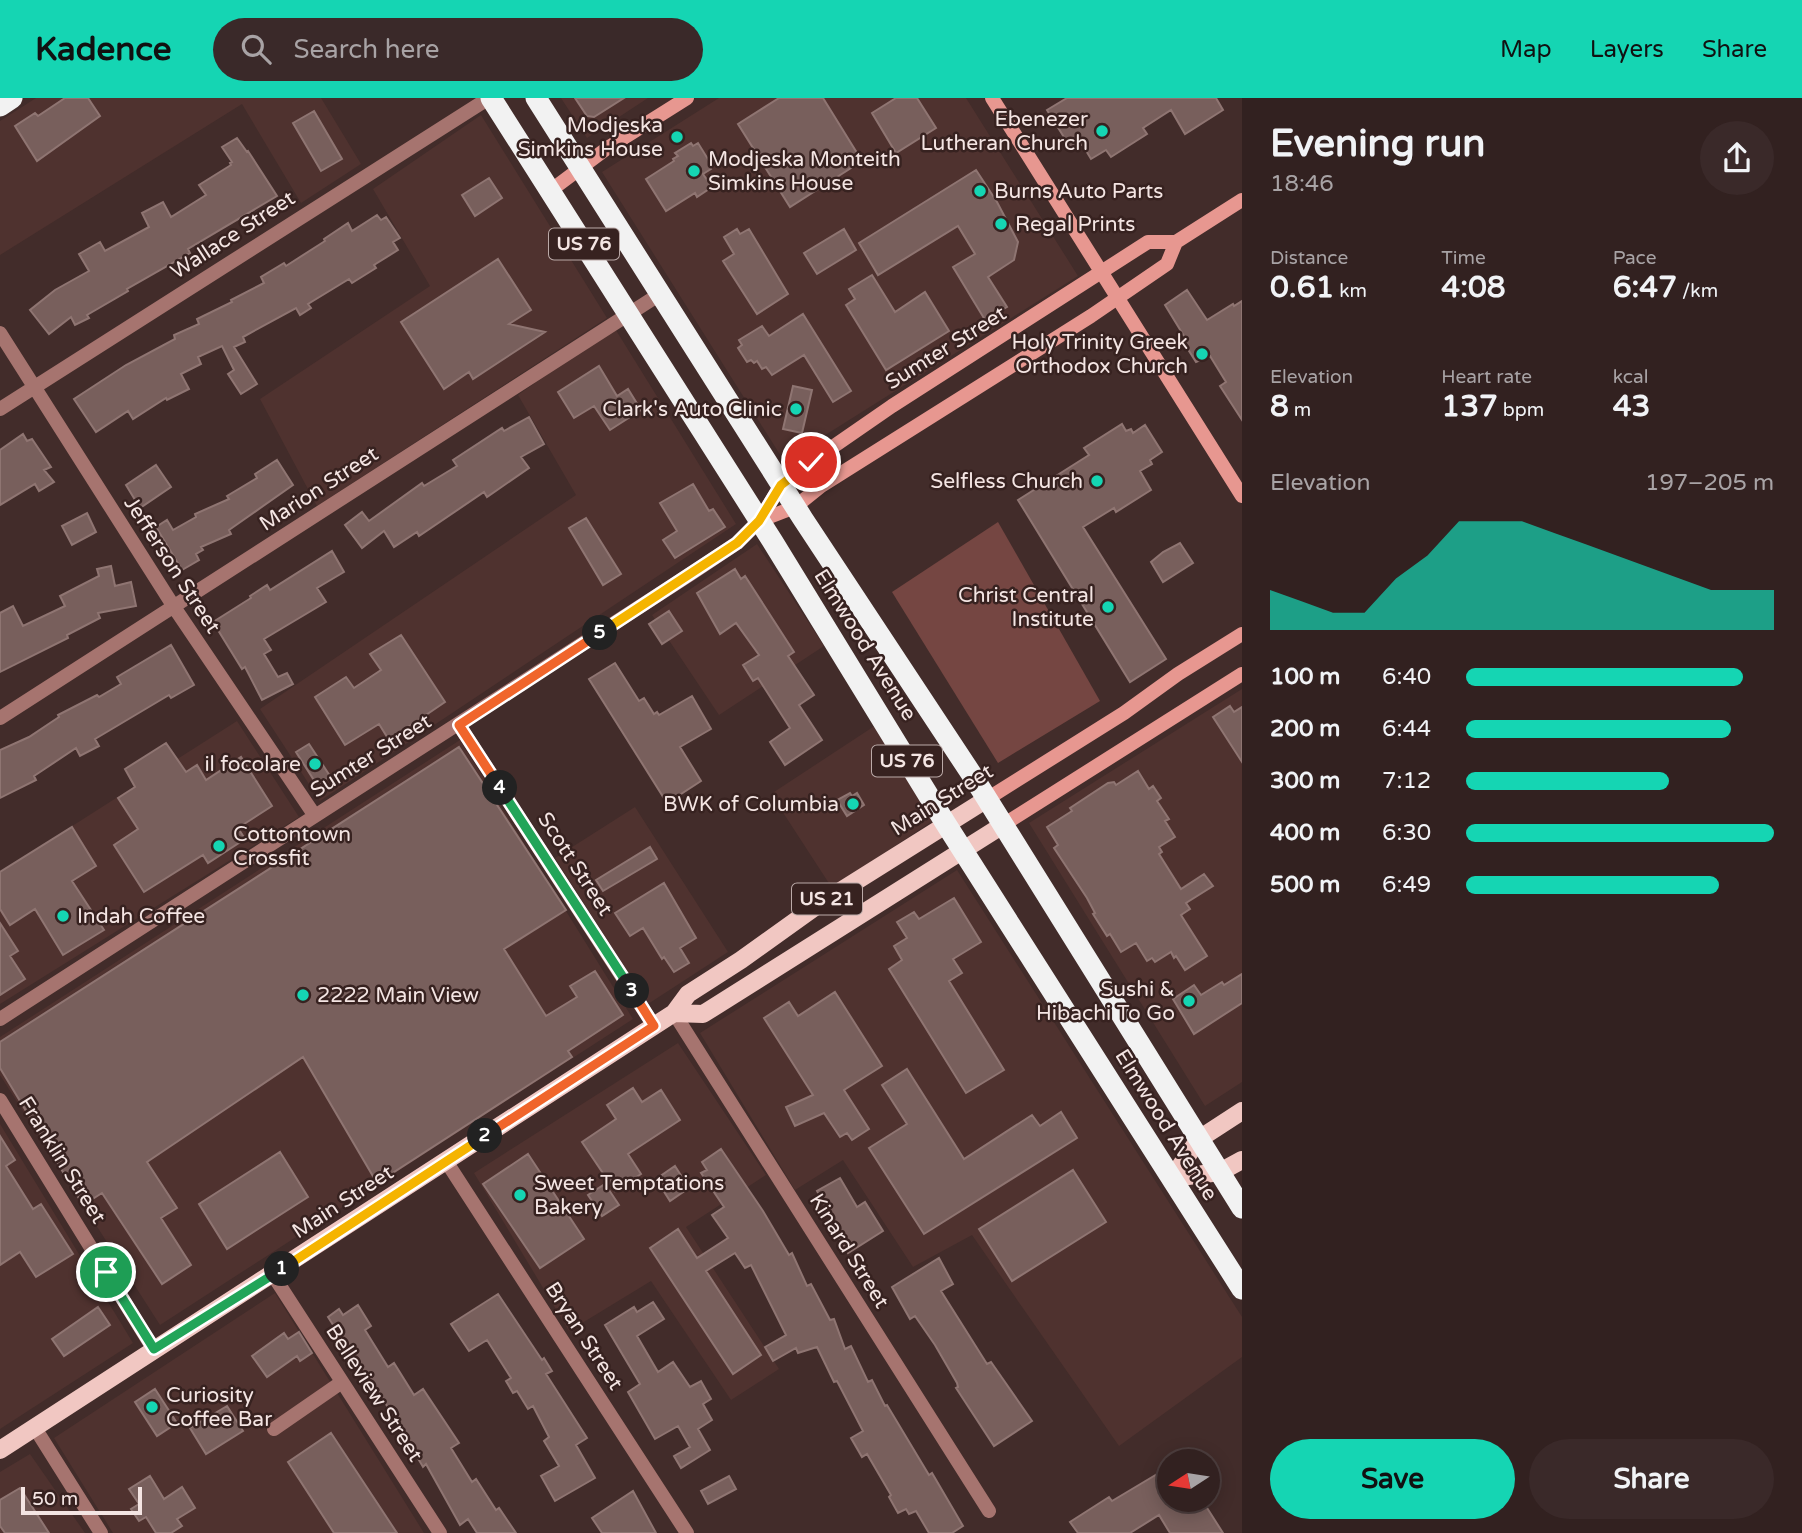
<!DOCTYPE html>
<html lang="en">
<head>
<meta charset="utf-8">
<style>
	body { margin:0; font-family:"Varela Round",sans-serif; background:#3a2929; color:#f1f3f6; height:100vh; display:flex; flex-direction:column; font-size:26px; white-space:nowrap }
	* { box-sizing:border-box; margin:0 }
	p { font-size:23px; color:#a8a3a5 }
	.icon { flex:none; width:38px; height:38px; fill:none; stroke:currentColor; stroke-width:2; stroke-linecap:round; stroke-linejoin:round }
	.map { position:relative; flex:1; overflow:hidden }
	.details { display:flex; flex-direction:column; background:#322120; width:560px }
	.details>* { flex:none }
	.needle { width:46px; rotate:258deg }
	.buttons { position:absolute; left:1157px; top:1351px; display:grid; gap:14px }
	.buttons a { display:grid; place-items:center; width:63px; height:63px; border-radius:50%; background:#322120; box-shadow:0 4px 18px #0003,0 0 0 2px #4d3e3e; font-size:35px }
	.scale { position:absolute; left:21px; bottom:18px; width:121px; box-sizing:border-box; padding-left:7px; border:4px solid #f4e5e3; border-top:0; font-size:19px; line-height:24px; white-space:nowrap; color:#f4e5e3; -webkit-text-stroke:5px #372220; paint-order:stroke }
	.pin { position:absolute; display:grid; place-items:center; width:60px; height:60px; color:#fff; margin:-30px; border:4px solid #fff; border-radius:50%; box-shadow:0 2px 7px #0007 }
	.km { position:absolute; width:35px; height:35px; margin:-18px; border-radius:50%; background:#222; color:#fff; font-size:19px; line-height:35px; text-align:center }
	.round { display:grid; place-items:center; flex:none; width:74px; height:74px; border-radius:37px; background:#3a2929 }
	.head { display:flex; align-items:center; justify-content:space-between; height:119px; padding:0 28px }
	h1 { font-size:38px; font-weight:700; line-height:52px }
	.stats { display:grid; grid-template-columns:repeat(3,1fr); gap:10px; height:119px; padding:7px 28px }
	.stats div { display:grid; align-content:center }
	.stats b { font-size:30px; font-weight:700 }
	.stats small { font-size:19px; font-weight:400 }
	.stats p { font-size:19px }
	.chart { height:196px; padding:14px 28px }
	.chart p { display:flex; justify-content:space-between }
	.chart svg { width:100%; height:126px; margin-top:7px; fill:#15d5b3; opacity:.7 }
	.button { display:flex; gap:14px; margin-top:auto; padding:14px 28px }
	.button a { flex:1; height:80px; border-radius:42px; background:#15d5b3; color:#111; font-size:28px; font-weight:700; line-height:80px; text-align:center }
	.button a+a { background:#3a2929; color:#f1f3f6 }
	ul { padding:0 28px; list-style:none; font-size:23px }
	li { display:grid; grid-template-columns:112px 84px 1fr; align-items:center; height:52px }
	li i { height:18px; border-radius:9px; background:#15d5b3 }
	header { display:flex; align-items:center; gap:42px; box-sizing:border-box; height:98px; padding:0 35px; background:#15d5b3; color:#111 }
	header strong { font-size:33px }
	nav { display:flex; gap:38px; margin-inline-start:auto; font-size:24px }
	.search { width:490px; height:63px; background:#3a2929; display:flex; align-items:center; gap:18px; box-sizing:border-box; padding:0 24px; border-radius:38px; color:#a8a3a5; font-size:26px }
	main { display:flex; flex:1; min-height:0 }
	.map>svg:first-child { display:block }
	.built { fill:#4f322f }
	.green { fill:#754642 }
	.building { fill:#785f5c; stroke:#8f7572; stroke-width:2 }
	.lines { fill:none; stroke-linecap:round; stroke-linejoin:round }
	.street { stroke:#a6746f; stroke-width:14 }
	.secondary { stroke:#e79790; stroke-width:14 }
	.primary { stroke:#f1c7c2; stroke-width:18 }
	.highway { stroke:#f2f2f2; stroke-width:21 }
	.split-1-casing { stroke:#fff; stroke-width:14 }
	.split-2-casing { stroke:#fff; stroke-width:14 }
	.split-3-casing { stroke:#fff; stroke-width:14 }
	.split-4-casing { stroke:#fff; stroke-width:14 }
	.split-5-casing { stroke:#fff; stroke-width:14 }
	.split-6-casing { stroke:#fff; stroke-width:14 }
	.split-1 { stroke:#22a559; stroke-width:9 }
	.split-2 { stroke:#f5b400; stroke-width:9 }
	.split-3 { stroke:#f0652b; stroke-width:9 }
	.split-4 { stroke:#22a559; stroke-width:9 }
	.split-5 { stroke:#f0652b; stroke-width:9 }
	.split-6 { stroke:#f5b400; stroke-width:9 }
	.poi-dot { fill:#15d5b3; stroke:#372220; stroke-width:2.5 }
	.labels { text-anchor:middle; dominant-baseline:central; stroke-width:5; stroke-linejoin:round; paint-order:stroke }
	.shield { fill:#372220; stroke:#bbaaa8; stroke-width:2 }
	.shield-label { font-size:19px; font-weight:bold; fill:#f4e5e3 }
	.poi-label { font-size:21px; fill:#f4e5e3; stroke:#372220; text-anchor:end }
	.street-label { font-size:21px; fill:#f4e5e3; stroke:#372220 }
</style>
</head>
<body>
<header>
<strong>Kadence</strong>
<div class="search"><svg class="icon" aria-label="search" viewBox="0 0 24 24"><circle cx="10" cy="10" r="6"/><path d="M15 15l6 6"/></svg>Search here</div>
<nav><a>Map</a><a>Layers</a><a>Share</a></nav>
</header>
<main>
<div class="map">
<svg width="1242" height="1435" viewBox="0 0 1242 1435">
	<rect width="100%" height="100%" fill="#422c2a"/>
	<path class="built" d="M36,0H321L361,66L301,105L242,6L0,157V23Z
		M561,0H648L587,40Z
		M719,0H966L1078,178L784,363L602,74Z
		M481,17L607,220L317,408L260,301L430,188L373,91Z
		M614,229L736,426L320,703L260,611L576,397L518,297Z
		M757,446L824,548L719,617L652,517Z
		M1242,591V984L1205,1008L1029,725Z
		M237,623L299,719L0,906V774Z
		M876,627L937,720L832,790L771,696Z
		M460,642L633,921L160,1227L0,977V939Z
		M635,709L728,854L648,906L555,760Z
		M957,772L1242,1219V1259L1119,1348L972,1137L913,1169L843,1062L795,1092L700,935Z
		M678,945L766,1077L686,1129L779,1271L731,1302L651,1183L569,1233L474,1075Z
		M0,1026L133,1245L0,1331Z
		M275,1195L424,1435H113L54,1340Z
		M30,1356L85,1435H0V1374Z"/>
	<path class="green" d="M998,424L1100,603L998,665L892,494Z"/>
	<path class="building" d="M65,0H88L100,18L37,63L15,28L35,15L38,18Z
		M575,0H624L594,19L587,18Z
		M779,0H823L862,63L790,109L738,26Z
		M896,0H917L936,30L896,55L872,15Z
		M1067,0H1216L1223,12L1185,36L1171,12L1143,30L1147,36L1111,59L1106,52L1091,61L1082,46L1072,52L1047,12Z
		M314,13L342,61L321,73L293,25Z
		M237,40L247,54L248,53L277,98L188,151L190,155L127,191L128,193L87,217L89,220L75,227L71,219L49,236L30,212L55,192L89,173L79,156L100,144L105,153L149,129L142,115L163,104L171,119L206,97L199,87L231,67L230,65L232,64L222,49Z
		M691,45L693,48L698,45L711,66L709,68L711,71L703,76L712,89L697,99L695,95L666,113L646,81L674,63L673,61L678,58L675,55Z
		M976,72L997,104L1018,144L1014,162L988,179L1007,209L985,222L953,169L975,156L958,128L878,177L859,145Z
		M489,80L502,100L475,118L462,97Z
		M377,117L381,122L386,119L400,140L393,144L398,152L374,167L376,170L352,185L349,181L308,206L311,210L300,217L296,210L243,239L245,244L234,249L257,286L241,296L228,276L234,272L222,248L198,259L201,266L181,276L189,291L167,302L166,300L133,321L128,313L96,334L74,301L126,267L175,241L174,237L199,226L197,221L232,204L231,202L264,185L261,179L284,165L286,168L325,143L324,141L348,125L352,133Z
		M737,131L740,136L749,131L788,196L757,216L723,163L734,156L724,139Z
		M844,131L856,152L817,176L804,155Z
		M498,161L531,212L509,226L545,234L473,281L469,274L444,291L401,224Z
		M872,177L895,214L925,194L949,233L886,272L846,207L855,201L849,191Z
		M1187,192L1207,222L1233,206L1234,208L1242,203V322L1220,288L1226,284L1210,258L1196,264L1184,245L1187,243L1165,207Z
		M803,216L851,293L833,304L804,257L772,277L766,269L762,271L757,263L754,265L751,262L747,264L738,250L742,247L739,242L762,228L769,238Z
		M599,268L617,298L628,291L641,312L610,332L594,308L574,320L558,294Z
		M793,288L812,292L802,335L783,331Z
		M529,319L544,346L521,359L529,370L487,399L484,394L419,438L417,434L394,449L384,433L362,450L345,427L362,414L369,423L422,385L424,388L457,368L453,362L502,330L504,333Z
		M1122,326L1126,333L1131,331L1133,335L1145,327L1162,354L1150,362L1152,366L1140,373L1151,392L1116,414L1114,410L1083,429L1166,561L1130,584L1018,402L1089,357L1084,350Z
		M23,336L27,343L32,341L51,369L44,372L54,384L39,393L35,386L0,407V352Z
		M277,362L293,387L229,432L231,436L201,449L203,452L196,456L199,462L182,472L156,429L167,422L173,432L196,419L195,416L229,401L227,398L257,380L255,376Z
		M156,367L171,389L140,410L126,387Z
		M693,386L709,413L713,411L725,429L675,460L663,442L677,433L660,405Z
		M87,415L96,434L72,447L62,428Z
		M586,420L621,476L603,487L569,430Z
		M1180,445L1193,465L1163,484L1151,464L1163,454Z
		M332,453L344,474L317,490L326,504L264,541L271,552L264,556L278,579L287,575L293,586L262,602L245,569L242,571L213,524L251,500L250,498L267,487L270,492Z
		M111,468L115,488L131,484L136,508L98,515L100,520L67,537L68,540L0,574V515L13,508L23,528L65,508L60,498L99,478L97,471Z
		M735,471L741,481L745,478L794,554L788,558L814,597L799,607L822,642L785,667L770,644L790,630L758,580L753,583L743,567L759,557L736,525L720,536L697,495Z
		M669,513L682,533L662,546L649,526Z
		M401,537L445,604L389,642L379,626L345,647L315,599L346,579L354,590L381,572L370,556Z
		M171,547L194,587L171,600L169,597L95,641L99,648L80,658L76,650L34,678L36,682L0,700V652L29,639L59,619L58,617L97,597L99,599L121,586L117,579Z
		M615,565L639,603L644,600L654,616L657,614L659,617L692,598L711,631L680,649L701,683L667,705L589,581Z
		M1230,608L1234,614L1242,609V664L1213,619Z
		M166,645L186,674L197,667L206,682L241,659L272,708L238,730L245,741L208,765L203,757L144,794L114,747L138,731L118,700L135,689L125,671Z
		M309,646L330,678L317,687L296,654Z
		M459,649L566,812L504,851L546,918L577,899L570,888L595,873L623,917L568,953L572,959L377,1085L303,959L147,1064L177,1110L161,1120L191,1167L162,1186L102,1095L83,1107L0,970V944Z
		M1138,673L1149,691L1153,688L1161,700L1157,703L1169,721L1165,723L1175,739L1159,749L1162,754L1159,756L1181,791L1204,776L1213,788L1186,805L1190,811L1181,817L1207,858L1185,872L1176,858L1174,860L1171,854L1155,864L1152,860L1147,863L1136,845L1121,854L1110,836L1107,838L1093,816L1095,815L1087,800L1054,750L1058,747L1047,729L1072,713L1070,710L1108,685L1114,684L1116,687Z
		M850,695L852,698L857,695L864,707L847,718L837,702Z
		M72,729L96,768L72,783L104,832L63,857L35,811L10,827L0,811V774Z
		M650,749L657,761L603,793L596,782Z
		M664,785L696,840L680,850L689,865L674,874L664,859L662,861L643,830L630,838L615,815Z
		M954,800L981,844L953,861L962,875L949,883L1004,972L966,995L889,871L902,862L894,848L907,840L897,824L914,814L919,821Z
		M0,825L18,853L10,858L25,881L0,897Z
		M1242,876V905L1194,936L1173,901L1194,887L1201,897L1222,884L1224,887Z
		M835,894L882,968L844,992L869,1031L852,1042L847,1035L840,1039L824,1015L795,1028L786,1009L813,997L764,920L789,904L798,918Z
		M907,971L964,1061L1032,1017L1040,1028L1061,1014L1077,1040L924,1136L869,1050L907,1026L882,987Z
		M633,990L642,1004L661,992L680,1022L628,1056L641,1076L615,1093L582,1044L616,1021L607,1007Z
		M0,1038L15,1062L6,1068L33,1111L41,1106L73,1156L36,1179L20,1154L0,1167Z
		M721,1051L763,1113L789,1157L792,1155L807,1188L811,1186L830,1222L834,1221L845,1251L851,1248L868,1284L872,1282L885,1308L887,1307L929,1377L932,1375L963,1428L952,1435H929L916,1413L909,1416L906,1411L898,1415L889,1399L891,1397L867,1356L862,1359L851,1340L863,1333L837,1283L834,1284L817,1249L798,1255L796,1250L773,1263L765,1249L786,1237L751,1167L745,1170L735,1155L706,1173L761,1257L733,1276L650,1150L678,1131L697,1160L728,1140L712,1117L724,1109L701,1075L707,1072L702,1064Z
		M280,1054L308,1099L227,1151L199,1106Z
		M528,1056L584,1141L540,1170L483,1086Z
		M675,1068L689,1090L670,1103L656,1081Z
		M1073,1072L1106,1124L1012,1183L979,1131Z
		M840,1080L857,1109L865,1104L883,1133L848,1155L830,1126L834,1124L817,1093Z
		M605,1086L619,1107L602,1118L588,1097Z
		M939,1160L953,1186L941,1193L987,1266L991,1264L1032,1323L994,1348L956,1290L958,1289L957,1285L935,1247L915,1218L910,1221L892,1189Z
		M498,1196L542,1262L544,1260L552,1273L546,1276L587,1340L576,1347L595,1380L555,1403L541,1378L559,1368L544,1343L549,1339L533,1308L528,1311L517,1293L513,1295L506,1283L511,1280L487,1242L469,1253L451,1226Z
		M653,1204L664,1221L637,1238L658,1274L673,1264L690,1289L701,1283L711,1301L703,1306L712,1322L698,1331L710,1352L681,1370L674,1358L690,1349L678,1328L655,1341L628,1294L640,1286L605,1227L634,1209L637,1214Z
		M358,1207L371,1228L365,1232L388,1269L394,1265L414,1297L423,1291L459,1345L451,1350L472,1384L476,1381L496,1412L499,1410L516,1435H477L468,1421L460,1427L426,1366L423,1369L367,1274L364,1275L328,1219L339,1211L343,1217Z
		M98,1209L110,1227L64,1258L52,1241Z
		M299,1234L312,1255L300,1263L297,1258L267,1279L252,1258L284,1235L288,1241Z
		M155,1291L177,1325L157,1338L135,1304Z
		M227,1308L243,1333L206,1356L190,1330Z
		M331,1335L397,1435H334L288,1364Z
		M1169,1369V1402H1202L1223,1435H1170L1159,1417L1130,1435H1078L1070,1424L1109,1399L1112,1403Z
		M150,1378L164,1401L182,1389L195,1410L177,1421L182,1428L171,1435H156L146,1419L139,1423L131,1411L139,1406L129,1391Z
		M729,1378L736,1391L708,1406L701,1393Z
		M20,1390L49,1435H5L0,1428V1402Z
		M633,1393L656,1435H602L592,1420Z"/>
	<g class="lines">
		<path class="street" d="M0,235L174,509L315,718
			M0,311L489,0
			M0,620L660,196
			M459,627L654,928
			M674,915L989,1413
			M0,921L692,475L737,445L759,423
			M0,1002L154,1252
			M446,1063L687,1435
			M273,1177L440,1435
			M35,1330L101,1435
			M274,1331L342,1284"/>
		<path class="secondary" d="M992,0L1242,398
			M550,93L606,51L687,0
			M759,423L781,387L811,364L892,308L1148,144H1176L1242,102
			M759,423L795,409L821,388L1091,218L1167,166L1176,144
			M987,701L1124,615L1178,576L1242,536
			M1003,727L1242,576"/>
		<path class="primary" d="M674,915L703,916L1003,727
			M1172,1080L1199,1041L1242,1013
			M1172,1080L1220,1074L1242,1062
			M0,1352L674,915L688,896L741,862L815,809L987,701"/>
		<path class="highway" d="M491,0L773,444L946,726L1242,1191
			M536,0L803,421L974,680L1242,1110
			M0,8L12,0"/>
	</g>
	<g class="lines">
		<g class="split-1-casing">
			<path id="split-1" d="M106,1174L154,1251L282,1171"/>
		</g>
		<g class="split-2-casing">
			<path id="split-2" d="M282,1171L485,1038"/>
		</g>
		<g class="split-3-casing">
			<path id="split-3" d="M485,1038L654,928L632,893"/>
		</g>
		<g class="split-4-casing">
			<path id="split-4" d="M500,690L632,893"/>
		</g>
		<g class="split-5-casing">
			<path id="split-5" d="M500,690L459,627L600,535"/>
		</g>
		<g class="split-6-casing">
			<path id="split-6" d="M600,535L737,445L759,423L781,387L811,364"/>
		</g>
		<use href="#split-1" class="split-1"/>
		<use href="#split-2" class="split-2"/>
		<use href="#split-3" class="split-3"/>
		<use href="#split-4" class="split-4"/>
		<use href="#split-5" class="split-5"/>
		<use href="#split-6" class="split-6"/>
	</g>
	<g class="poi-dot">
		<circle cx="1102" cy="33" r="7"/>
		<circle cx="677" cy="39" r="7"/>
		<circle cx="694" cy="73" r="7"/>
		<circle cx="980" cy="93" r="7"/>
		<circle cx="1001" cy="126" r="7"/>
		<circle cx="1202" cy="256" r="7"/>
		<circle cx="796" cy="311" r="7"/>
		<circle cx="1097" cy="383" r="7"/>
		<circle cx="1108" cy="509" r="7"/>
		<circle cx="315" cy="666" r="7"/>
		<circle cx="853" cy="706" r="7"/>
		<circle cx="219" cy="748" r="7"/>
		<circle cx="63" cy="818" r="7"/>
		<circle cx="303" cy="897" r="7"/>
		<circle cx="1189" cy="903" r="7"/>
		<circle cx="520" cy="1097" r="7"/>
		<circle cx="152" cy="1309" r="7"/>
	</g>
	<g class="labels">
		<g class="shield">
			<rect x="549" y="130.5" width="70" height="31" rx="5"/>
			<rect x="872" y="647.5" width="70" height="31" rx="5"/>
			<rect x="792" y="785.5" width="70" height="31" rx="5"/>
		</g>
		<g class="shield-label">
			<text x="584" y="146">US 76</text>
			<text x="907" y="663">US 76</text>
			<text x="827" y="801">US 21</text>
		</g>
		<g class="poi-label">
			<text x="1088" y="21">Ebenezer<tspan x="1088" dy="24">Lutheran Church</tspan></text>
			<text x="663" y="27">Modjeska<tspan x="663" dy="24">Simkins House</tspan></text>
			<text x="708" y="61" text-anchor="start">Modjeska Monteith<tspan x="708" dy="24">Simkins House</tspan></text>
			<text x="994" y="93" text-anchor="start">Burns Auto Parts</text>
			<text x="1015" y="126" text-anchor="start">Regal Prints</text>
			<text x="1188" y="244">Holy Trinity Greek<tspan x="1188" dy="24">Orthodox Church</tspan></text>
			<text x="782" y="311">Clark's Auto Clinic</text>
			<text x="1083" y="383">Selfless Church</text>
			<text x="1094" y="497">Christ Central<tspan x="1094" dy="24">Institute</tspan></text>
			<text x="301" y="666">il focolare</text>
			<text x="839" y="706">BWK of Columbia</text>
			<text x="233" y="736" text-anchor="start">Cottontown<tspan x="233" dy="24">Crossfit</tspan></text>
			<text x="77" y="818" text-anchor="start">Indah Coffee</text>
			<text x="1175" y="891">Sushi &amp;<tspan x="1175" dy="24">Hibachi To Go</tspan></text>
			<text x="317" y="897" text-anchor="start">2222 Main View</text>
			<text x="534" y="1085" text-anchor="start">Sweet Temptations<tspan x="534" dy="24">Bakery</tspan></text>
			<text x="166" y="1297" text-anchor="start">Curiosity<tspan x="166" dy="24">Coffee Bar</tspan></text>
		</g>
		<g class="street-label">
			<text transform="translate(233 137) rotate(-33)">Wallace Street</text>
			<text transform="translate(946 250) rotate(-32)">Sumter Street</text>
			<text transform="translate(319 391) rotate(-33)">Marion Street</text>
			<text transform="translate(172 467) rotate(57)">Jefferson Street</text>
			<text transform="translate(865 547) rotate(58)">Elmwood Avenue</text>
			<text transform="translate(371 658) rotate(-32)">Sumter Street</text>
			<text transform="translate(942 702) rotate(-32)">Main Street</text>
			<text transform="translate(575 766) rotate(57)">Scott Street</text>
			<text transform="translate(1166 1027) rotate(58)">Elmwood Avenue</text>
			<text transform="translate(62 1062) rotate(58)">Franklin Street</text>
			<text transform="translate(343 1104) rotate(-33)">Main Street</text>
			<text transform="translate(849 1153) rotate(58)">Kinard Street</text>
			<text transform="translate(584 1238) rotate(57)">Bryan Street</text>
			<text transform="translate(374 1295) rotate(57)">Belleview Street</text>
		</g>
	</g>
</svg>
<div class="buttons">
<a><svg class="needle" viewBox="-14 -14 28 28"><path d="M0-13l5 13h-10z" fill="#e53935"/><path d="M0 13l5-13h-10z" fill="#a8a3a5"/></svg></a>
</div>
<div class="scale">50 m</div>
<div class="pin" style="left:106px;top:1174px;background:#1e9e55"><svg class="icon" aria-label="arrive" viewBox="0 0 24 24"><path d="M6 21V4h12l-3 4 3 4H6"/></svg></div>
<div class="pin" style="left:811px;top:364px;background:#d93025"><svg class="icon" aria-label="check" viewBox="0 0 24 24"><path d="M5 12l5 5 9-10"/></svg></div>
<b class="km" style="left:282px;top:1171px">1</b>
<b class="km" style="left:485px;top:1038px">2</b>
<b class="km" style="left:632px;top:893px">3</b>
<b class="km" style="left:500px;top:690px">4</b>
<b class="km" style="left:600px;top:535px">5</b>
</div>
<section class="details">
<div class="head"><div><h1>Evening run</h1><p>18:46</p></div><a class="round"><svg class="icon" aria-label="share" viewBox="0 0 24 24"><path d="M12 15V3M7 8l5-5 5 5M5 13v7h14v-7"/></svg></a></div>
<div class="stats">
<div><p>Distance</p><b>0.61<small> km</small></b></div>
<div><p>Time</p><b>4:08</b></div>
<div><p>Pace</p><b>6:47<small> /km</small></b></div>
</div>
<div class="stats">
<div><p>Elevation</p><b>8<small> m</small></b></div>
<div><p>Heart rate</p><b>137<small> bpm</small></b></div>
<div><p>kcal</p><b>43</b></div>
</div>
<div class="chart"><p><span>Elevation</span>197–205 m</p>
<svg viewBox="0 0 160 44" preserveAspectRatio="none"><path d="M0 44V30L10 34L20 38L30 38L40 26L50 18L60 6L70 6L80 6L90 10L100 14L110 18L120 22L130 26L140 30L150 30L160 30V44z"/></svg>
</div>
<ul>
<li><b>100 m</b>6:40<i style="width:90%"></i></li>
<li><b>200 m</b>6:44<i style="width:86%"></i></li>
<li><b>300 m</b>7:12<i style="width:66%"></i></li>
<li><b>400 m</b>6:30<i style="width:100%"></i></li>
<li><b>500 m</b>6:49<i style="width:82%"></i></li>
</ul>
<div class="button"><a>Save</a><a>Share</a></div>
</section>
</main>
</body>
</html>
